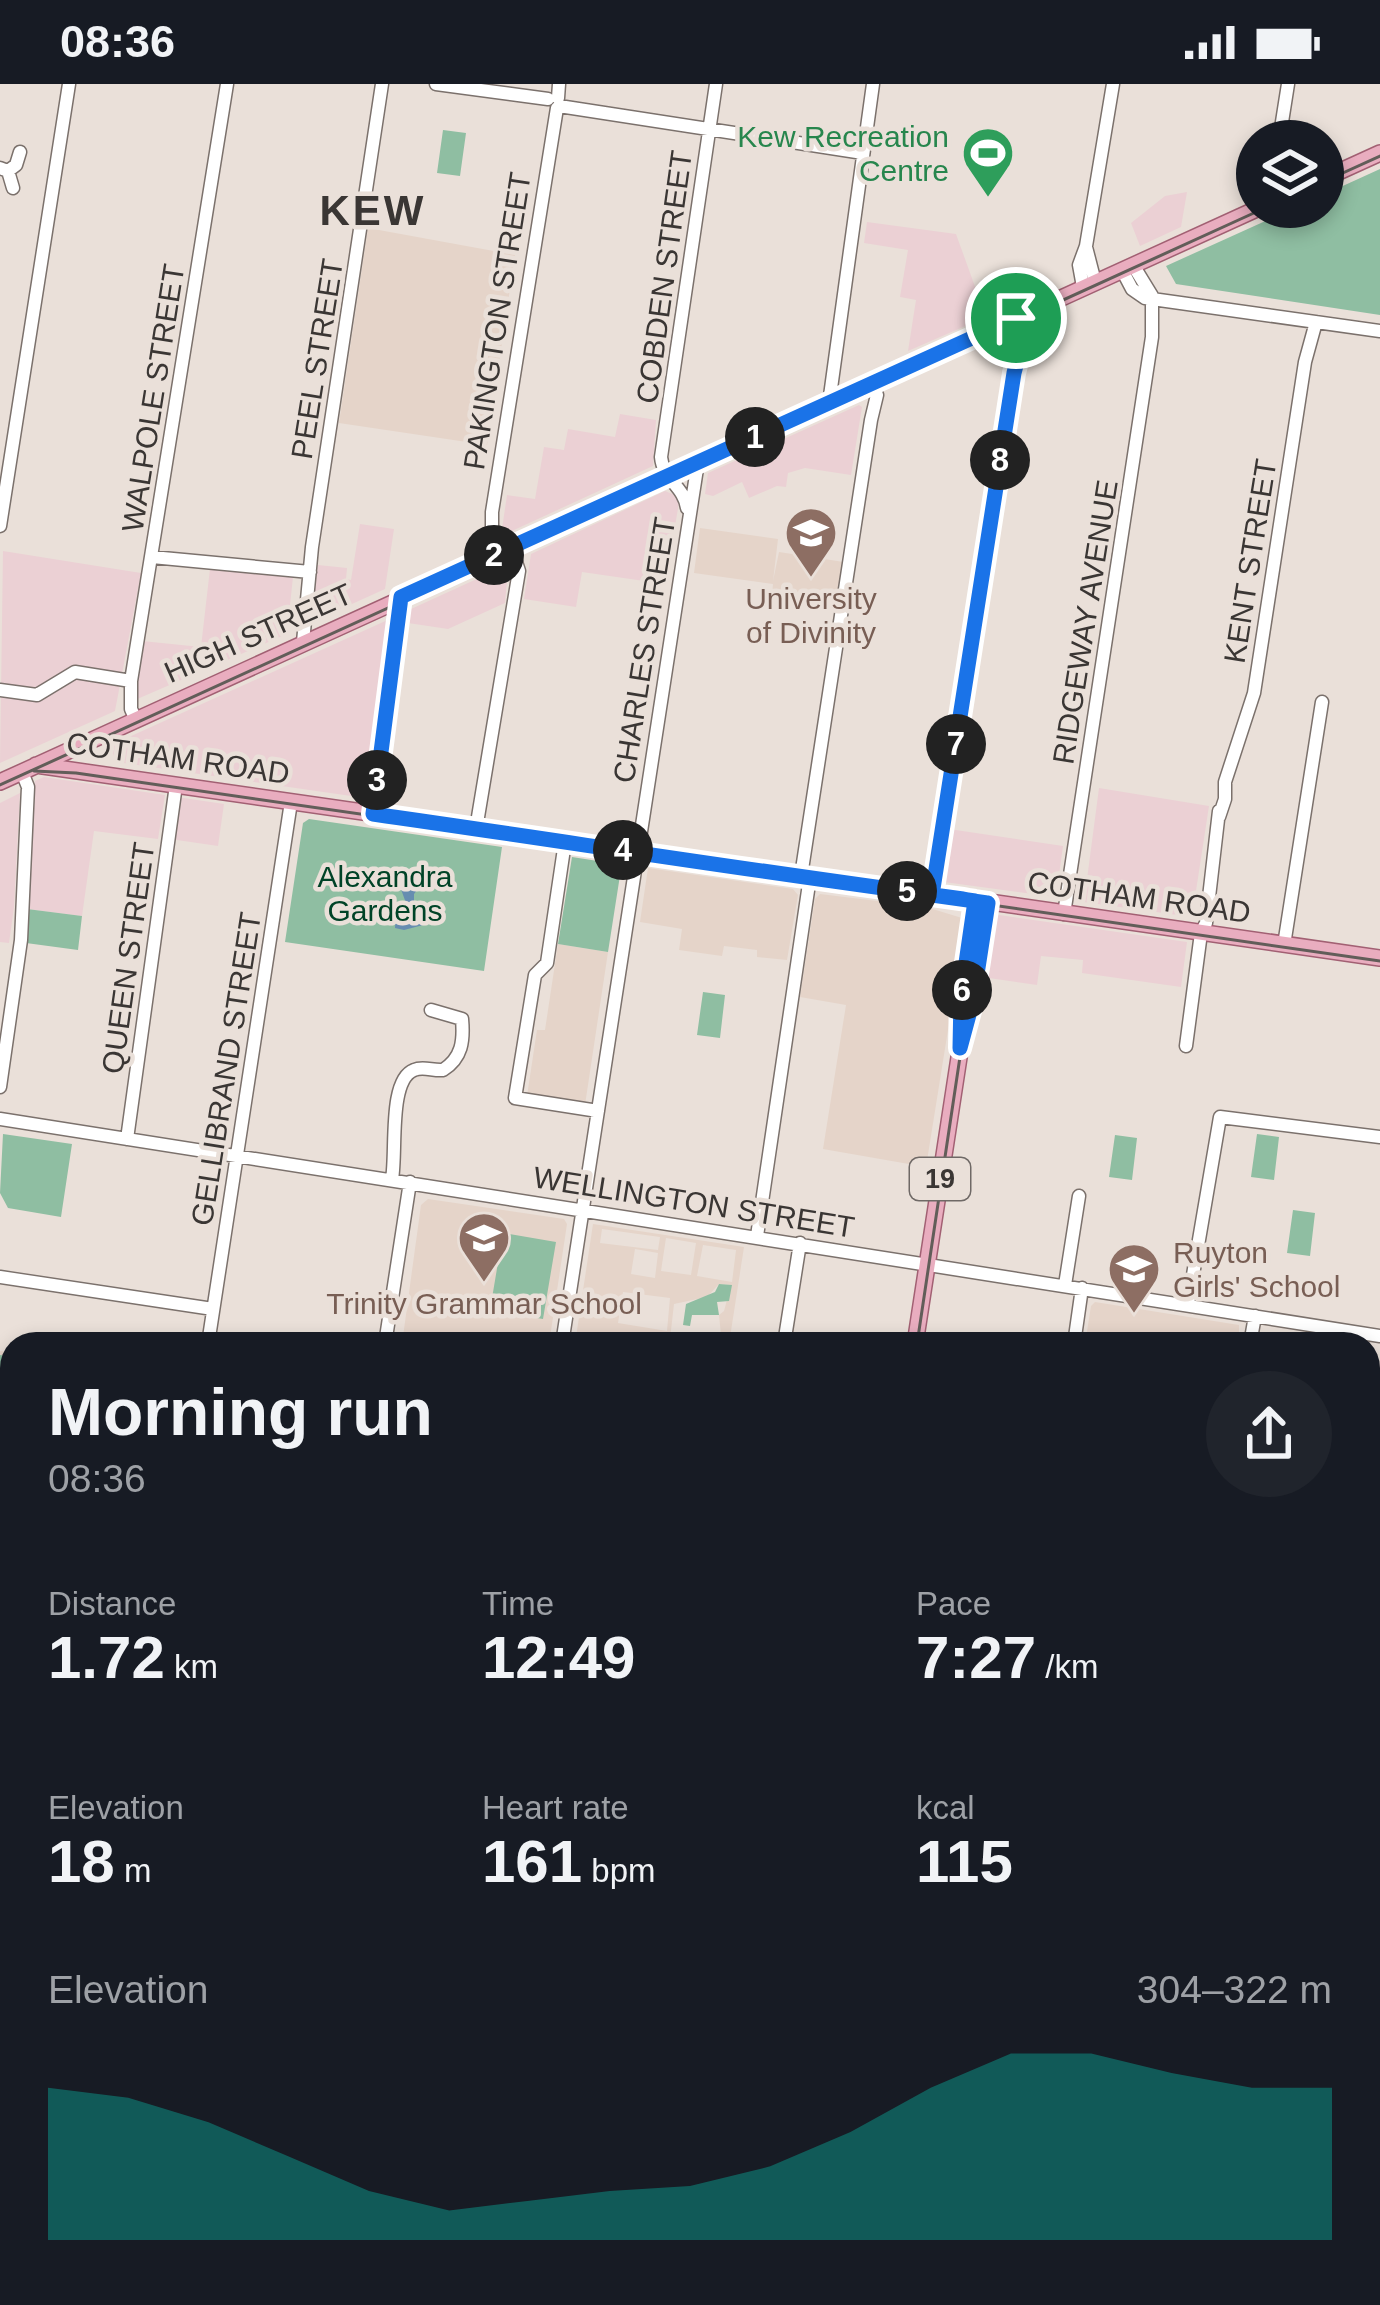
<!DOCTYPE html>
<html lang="en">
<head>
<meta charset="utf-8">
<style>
	body { margin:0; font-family:Arial,sans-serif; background:#20242c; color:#f1f3f6; height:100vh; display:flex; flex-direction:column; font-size:45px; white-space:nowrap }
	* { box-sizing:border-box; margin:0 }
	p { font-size:39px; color:#9ea1a6 }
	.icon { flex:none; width:66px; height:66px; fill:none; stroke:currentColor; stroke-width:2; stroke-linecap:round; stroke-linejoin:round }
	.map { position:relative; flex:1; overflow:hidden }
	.side { position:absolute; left:0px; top:1248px; width:1380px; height:975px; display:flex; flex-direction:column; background:#171b24; border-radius:36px 36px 0 0; box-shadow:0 6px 18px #0003 }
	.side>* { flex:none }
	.buttons { position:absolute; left:1236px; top:36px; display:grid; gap:24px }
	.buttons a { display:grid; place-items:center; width:108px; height:108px; border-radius:50%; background:#171b24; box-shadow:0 6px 18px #0003; font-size:60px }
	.pin { position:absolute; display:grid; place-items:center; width:102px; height:102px; color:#fff; margin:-51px; border:6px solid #fff; border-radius:50%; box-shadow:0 3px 12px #0007 }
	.km { position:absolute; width:60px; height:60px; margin:-30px; border-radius:50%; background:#222; color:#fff; font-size:33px; line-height:60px; text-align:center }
	.round { display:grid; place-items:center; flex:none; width:126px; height:126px; border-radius:63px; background:#20242c }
	.overview { display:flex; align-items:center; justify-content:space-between; height:204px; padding:0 48px }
	h1 { font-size:66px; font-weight:800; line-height:90px }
	.metrics { display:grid; grid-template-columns:repeat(3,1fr); gap:18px; height:204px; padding:12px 48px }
	.metrics div { display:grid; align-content:center }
	.metrics b { font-size:60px; font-weight:800 }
	.metrics small { font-size:33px; font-weight:400 }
	.metrics p { font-size:33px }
	.chart { height:336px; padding:24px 48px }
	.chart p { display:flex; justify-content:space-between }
	.chart svg { width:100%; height:216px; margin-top:12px; fill:#0f766e; opacity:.7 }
	.status { display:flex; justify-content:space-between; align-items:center; height:84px; padding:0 60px; background:#171b24; direction:ltr }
	.status svg { height:33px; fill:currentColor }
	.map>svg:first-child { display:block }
	.commercial { fill:#ebd0d4 }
	.built { fill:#e5d4c9; fill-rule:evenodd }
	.green { fill:#8fbea2 }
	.water { fill:#668db0 }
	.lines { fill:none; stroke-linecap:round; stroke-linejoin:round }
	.minor-casing { stroke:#7b716c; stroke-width:15 }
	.major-casing { stroke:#a26073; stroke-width:18 }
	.minor { stroke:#fff; stroke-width:12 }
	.major { stroke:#e9adbf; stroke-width:15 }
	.tram { stroke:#625d59; stroke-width:3 }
	.route-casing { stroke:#fff; stroke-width:24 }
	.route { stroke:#1a73e8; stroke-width:15 }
	.labels { text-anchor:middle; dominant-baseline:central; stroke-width:9; stroke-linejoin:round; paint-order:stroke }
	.shield { fill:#eae0d9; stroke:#6f6966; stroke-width:3 }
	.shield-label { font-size:27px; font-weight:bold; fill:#3a3634 }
	.leisure-label { font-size:30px; fill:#27864d; stroke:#eae0d9; text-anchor:end }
	.street-label { font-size:30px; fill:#3a3634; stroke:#eae0d9 }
	.education-label { font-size:30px; fill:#785e54; stroke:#eae0d9 }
	.park-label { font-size:30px; fill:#004327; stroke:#eae0d9 }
	.district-label { font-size:42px; font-weight:bold; letter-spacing:3px; fill:#3a3634; stroke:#eae0d9 }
</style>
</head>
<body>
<div class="status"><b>08:36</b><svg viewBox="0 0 49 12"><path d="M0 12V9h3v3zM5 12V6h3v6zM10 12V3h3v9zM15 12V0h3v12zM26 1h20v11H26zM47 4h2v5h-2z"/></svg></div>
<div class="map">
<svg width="1380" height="2221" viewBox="0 0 1380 2221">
	<rect width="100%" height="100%" fill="#eae0d9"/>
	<path class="commercial" d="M1187,108L1181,143L1140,162L1131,139L1165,112Z
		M867,138L956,150L986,233L908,267L916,216L900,213L908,166L864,159Z
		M859,321L862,323L851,391L805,384L788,389L786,403L777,402L749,414L742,398L713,412L705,410L708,389Z
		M620,330L656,336L653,382L501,452L507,411L535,415L544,363L564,366L568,345L615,353Z
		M665,407L680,413L665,500L582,488L576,523L524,515L531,470Z
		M360,440L394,445L385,505L310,539L318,481L347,484L346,495L351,496Z
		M3,467L141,489L115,627L0,679Z
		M211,476L294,483L287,550L135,616L142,557L201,563Z
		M503,483L508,486L505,519L448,545L408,539L411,525Z
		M392,534L365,714L117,678L109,662Z
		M44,693L165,711L158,755L94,747L82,832L27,825L28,762L35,697Z
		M1099,704L1209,722L1192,833L1084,818Z
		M20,709L14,823L9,859L0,858V719Z
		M177,713L224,720L218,762L170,755Z
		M949,745L1063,762L1056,813L944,798Z
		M992,830L1187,858L1181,903L1082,889L1083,876L1041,872L1037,901L982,893Z
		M1368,2026L1380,2027V2078L1368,2077Z
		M700,2211H759L758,2221H705L699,2218Z
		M790,2211H846L844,2221H788Z"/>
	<path class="built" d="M368,144L515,171L487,361L339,339Z
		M700,444L778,455L773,497L779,468L850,479L843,523L772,511L773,500L694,489Z
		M648,784L793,805L798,811L787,876L757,873V866L724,862L722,872L679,866L682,845L640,838Z
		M820,810L926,823L962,834L965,840L926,1083L823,1065L846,921L800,913L815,815Z
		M558,860L608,868L585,1021L527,1012L537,946H545Z
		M428,1115L564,1135L567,1140L549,1260H402L421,1121Z
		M593,1140L744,1163L729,1260H713L721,1251L719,1231L724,1227L731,1201L719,1200L707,1213L674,1220L670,1255L690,1260H575ZM602,1145L660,1153L658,1166L600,1159ZM666,1154L696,1159L691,1191L661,1187ZM703,1161L736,1166L732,1198L697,1192ZM635,1165L658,1169L655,1194L631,1190ZM623,1208L670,1214L667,1247L618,1239Z
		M1095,1218L1239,1241V1260H1085L1091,1222Z
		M0,1267L12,1268V1796L0,1794Z"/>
	<path class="green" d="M443,46L466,49L460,92L437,89Z
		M1380,85V231L1176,200L1166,182L1296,123H1323V111Z
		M309,735L502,763L484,887L285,858L303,739Z
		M572,773L617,780L621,785L608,868L558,860Z
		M27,825L82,832L78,866L26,859Z
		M703,908L725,911L720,954L697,951Z
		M3,1050L72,1060L61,1133L8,1124L0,1109Z
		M1257,1050L1279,1053L1274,1096L1251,1093Z
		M1115,1051L1137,1054L1132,1096L1109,1093Z
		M1293,1126L1315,1129L1310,1172L1287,1169Z
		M503,1149L556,1158L543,1235L490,1226Z
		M719,1200L732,1201L729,1217L717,1218L719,1231H692L690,1242L683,1241L686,1220L715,1208Z
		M0,1271L12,1273V1355L0,1353Z
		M0,1440L12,1443V1789L0,1787Z
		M0,2028L12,2043V2140L0,2119Z
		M53,2211H111L116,2221H61Z"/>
	<path class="water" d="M417,794L421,801L414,810V818L425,823L429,834L427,840L404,846L395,844L396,830L406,819L398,797Z"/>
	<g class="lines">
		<g class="minor-casing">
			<path id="minor" d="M436,0L548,15
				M558,14L559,0
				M559,22L863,69
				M1279,57L1288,0
				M0,84L8,87L13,104
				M8,87L16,81L20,68
				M1086,163L1095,198
				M1133,181L1152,212
				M1122,186L1132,205L1145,214L1380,247
				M1083,203L1079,181L1086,162L1113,0
				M829,319L873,0
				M687,424C684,402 663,396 661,373L716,0
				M0,442L69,0
				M498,469L492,451V428L557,24
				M152,473L310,488
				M303,558L312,463L382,0
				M0,606L37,611L75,588L131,597
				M135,634L131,625V597L227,0
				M373,730L401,513
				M1219,733L1225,715V698L1254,609L1305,278L1316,238
				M476,745L519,487L511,463
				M565,758L547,879L535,891L515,1014L598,1027
				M801,792L871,336L877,311L872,299
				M932,811L1014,288L1030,228
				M1064,830L1152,253V212
				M1284,861L1322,618
				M1186,962L1201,849L1206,839L1219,727
				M0,1003L21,856L28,703L22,688
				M0,1035L1380,1252
				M127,1055L176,701
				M392,1095C397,1067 388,996 414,986C423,982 433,987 443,986C462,974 464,957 462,935L431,926
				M757,1152L810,793
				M0,1193L213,1225
				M1065,1201L1079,1112
				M1188,1220L1220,1033L1380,1053
				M208,1260L291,718
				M385,1260L410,1098
				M562,1260L698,378
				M784,1260L800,1159
				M1074,1260L1082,1204
				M1250,1260L1255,1232
				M1368,1417L1380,1345
				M1368,1681L1374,1635
				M0,2015L12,2017
				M1368,2132L1380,2133
				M1035,2211L1077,2217
				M0,2214L47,2221
				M1127,2221L1128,2211
				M1243,2221L1245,2211"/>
		</g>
		<g class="major-casing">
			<path id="major" d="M1323,95L1380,69
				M36,681L1380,874
				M0,698L1261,123
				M961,937L975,817
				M915,1260L960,967L973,916L988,819
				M0,1809L12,1811
				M1368,2011L1380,2013
				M772,2221L774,2211"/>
		</g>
		<use href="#minor" class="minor"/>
		<use href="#major" class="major"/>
		<path class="tram" d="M1323,98L1380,72
			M34,687L76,689L1380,877
			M0,701L1267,123
			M917,1260L979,846L977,828L963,814
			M775,2221L776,2211"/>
	</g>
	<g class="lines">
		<g class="route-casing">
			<path id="route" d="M1016,234L401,513L373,730C569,758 766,789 963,815C971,817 980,818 988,819L973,916L960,964L961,913L975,817L932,811L1014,289L1030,228L1016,234"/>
		</g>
		<use href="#route" class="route"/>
	</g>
	<defs>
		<g id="stadium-pin" transform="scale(2.7)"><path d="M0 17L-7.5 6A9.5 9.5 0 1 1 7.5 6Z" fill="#2e9e5b" stroke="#eae0d9"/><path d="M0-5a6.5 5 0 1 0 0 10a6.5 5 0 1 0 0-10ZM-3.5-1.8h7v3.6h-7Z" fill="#fff"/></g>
		<g id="university-pin" transform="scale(2.7)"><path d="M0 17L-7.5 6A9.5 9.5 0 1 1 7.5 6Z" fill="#8d6e63" stroke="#eae0d9"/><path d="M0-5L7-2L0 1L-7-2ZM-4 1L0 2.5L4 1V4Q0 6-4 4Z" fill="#fff"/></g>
		<g id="school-pin" transform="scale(2.7)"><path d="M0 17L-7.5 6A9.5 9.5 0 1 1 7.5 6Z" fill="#8d6e63" stroke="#eae0d9"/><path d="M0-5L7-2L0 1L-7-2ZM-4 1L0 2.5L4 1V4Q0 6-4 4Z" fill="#fff"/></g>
	</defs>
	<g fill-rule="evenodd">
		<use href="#stadium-pin" x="988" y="69"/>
		<use href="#university-pin" x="811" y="449"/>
		<use href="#school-pin" x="484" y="1154"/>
		<use href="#school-pin" x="1134" y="1185"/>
	</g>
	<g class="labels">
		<rect class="shield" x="910" y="1074" width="60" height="42" rx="9"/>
		<g class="shield-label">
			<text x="940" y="1095">19</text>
		</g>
		<g class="leisure-label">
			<text x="949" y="52">Kew Recreation<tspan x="949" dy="34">Centre</tspan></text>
		</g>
		<g class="street-label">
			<text transform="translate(664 193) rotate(-82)">COBDEN STREET</text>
			<text transform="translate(497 237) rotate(-81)">PAKINGTON STREET</text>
			<text transform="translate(317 275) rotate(-81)">PEEL STREET</text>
			<text transform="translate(153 314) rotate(-81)">WALPOLE STREET</text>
			<text transform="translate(1250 477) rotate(-81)">KENT STREET</text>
			<text transform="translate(1085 538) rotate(-81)">RIDGEWAY AVENUE</text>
			<text transform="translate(258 549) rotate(-24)">HIGH STREET</text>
			<text transform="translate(644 566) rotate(-81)">CHARLES STREET</text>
			<text transform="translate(178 674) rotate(8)">COTHAM ROAD</text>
			<text transform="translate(1139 813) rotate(8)">COTHAM ROAD</text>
			<text transform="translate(128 874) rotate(-82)">QUEEN STREET</text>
			<text transform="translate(226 985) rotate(-81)">GELLIBRAND STREET</text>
			<text transform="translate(694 1118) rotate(9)">WELLINGTON STREET</text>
		</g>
		<g class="education-label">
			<text x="811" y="514">University<tspan x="811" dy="34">of Divinity</tspan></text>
			<text x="1173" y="1168" text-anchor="start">Ruyton<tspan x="1173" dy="34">Girls' School</tspan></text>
			<text x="484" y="1219">Trinity Grammar School</text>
		</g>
		<g class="park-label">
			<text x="385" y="792">Alexandra<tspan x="385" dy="34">Gardens</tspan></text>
		</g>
		<g class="district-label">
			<text x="373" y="126">KEW</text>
		</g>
	</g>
</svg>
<div class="buttons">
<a><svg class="icon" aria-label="layers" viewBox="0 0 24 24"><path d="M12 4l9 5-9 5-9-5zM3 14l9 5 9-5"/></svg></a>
</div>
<div class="pin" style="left:1016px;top:234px;background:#1e9e55"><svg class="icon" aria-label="arrive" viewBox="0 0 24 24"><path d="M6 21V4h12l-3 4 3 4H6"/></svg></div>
<b class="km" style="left:755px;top:353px">1</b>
<b class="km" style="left:494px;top:471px">2</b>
<b class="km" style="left:377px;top:696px">3</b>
<b class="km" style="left:623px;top:766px">4</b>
<b class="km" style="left:907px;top:807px">5</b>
<b class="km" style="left:962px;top:906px">6</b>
<b class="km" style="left:956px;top:660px">7</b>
<b class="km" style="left:1000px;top:376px">8</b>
<section class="side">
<div class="overview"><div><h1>Morning run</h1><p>08:36</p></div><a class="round"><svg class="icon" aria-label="share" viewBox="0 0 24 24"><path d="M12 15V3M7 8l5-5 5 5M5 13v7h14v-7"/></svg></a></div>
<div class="metrics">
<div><p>Distance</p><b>1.72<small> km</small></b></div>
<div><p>Time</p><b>12:49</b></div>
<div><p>Pace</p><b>7:27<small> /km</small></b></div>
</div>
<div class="metrics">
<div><p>Elevation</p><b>18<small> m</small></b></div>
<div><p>Heart rate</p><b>161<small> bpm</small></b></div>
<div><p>kcal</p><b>115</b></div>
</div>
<div class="chart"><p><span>Elevation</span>304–322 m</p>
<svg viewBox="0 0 160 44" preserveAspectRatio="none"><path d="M0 44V13L10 15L20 20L30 27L40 34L50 38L60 36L70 34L80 33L90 29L100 22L110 13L120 6L130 6L140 10L150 13L160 13V44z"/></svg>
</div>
</section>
</div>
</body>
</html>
